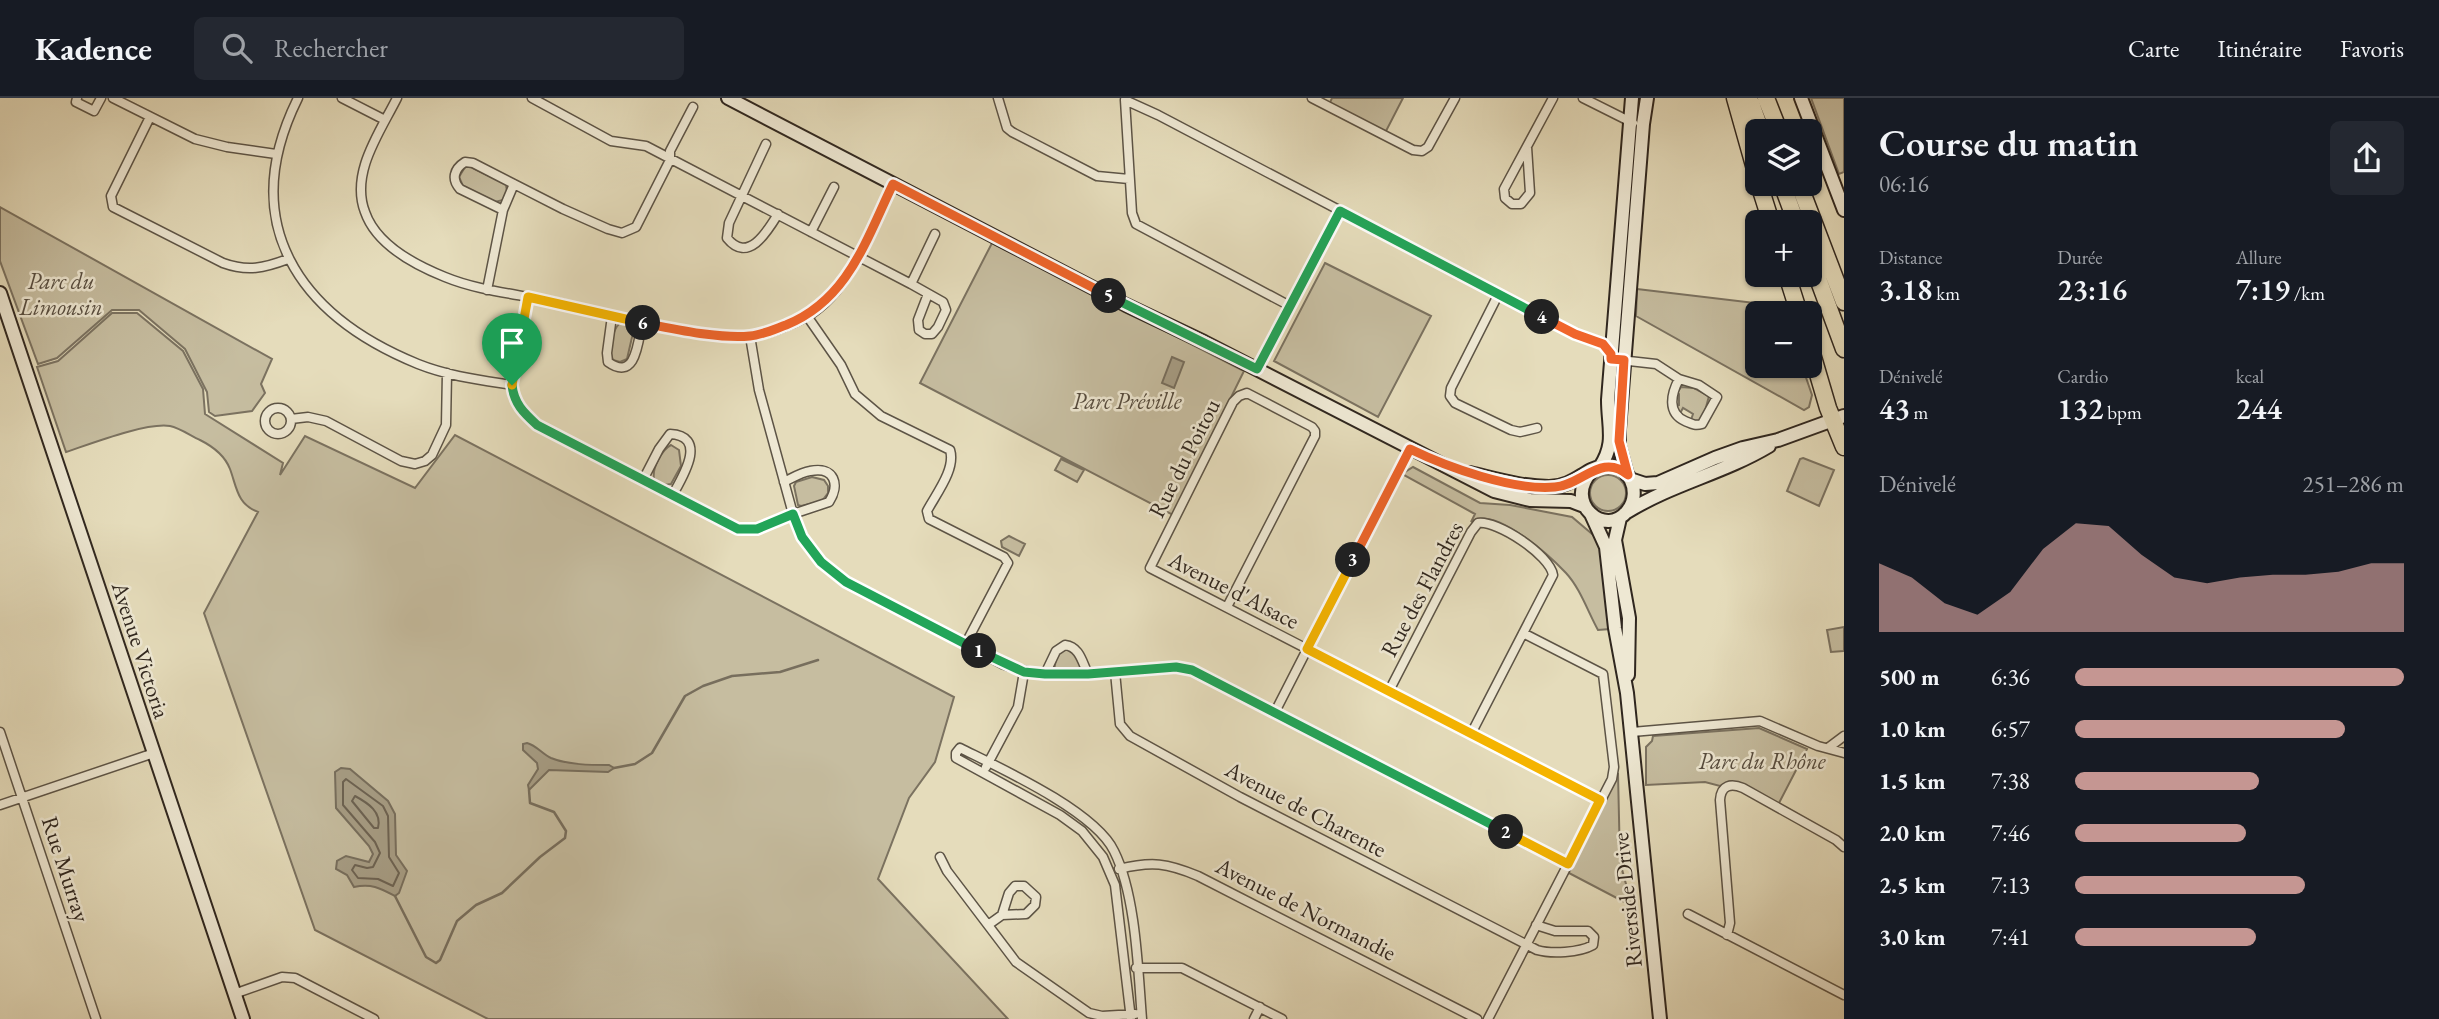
<!DOCTYPE html>
<html lang="fr">
<head>
<meta charset="utf-8">
<style>
	body { margin:0; font-family:"EB Garamond",serif; background:#242831; color:#f1f3f6; height:100vh; display:flex; flex-direction:column; font-size:26px; white-space:nowrap }
	* { box-sizing:border-box; margin:0 }
	p { font-size:23px; color:#9ea1a6 }
	.icon { flex:none; width:38px; height:38px; fill:none; stroke:currentColor; stroke-width:2; stroke-linecap:round; stroke-linejoin:round }
	.map { position:relative; flex:1; overflow:hidden }
	.side { display:flex; flex-direction:column; background:#171b24; width:595px }
	.side>* { flex:none }
	.controls { position:absolute; left:1745px; top:21px; display:grid; gap:14px }
	.controls a { display:grid; place-items:center; width:77px; height:77px; border-radius:10px; background:#171b24; box-shadow:0 2px 5px #0004; font-size:35px }
	.pin { position:absolute; display:grid; place-items:center; width:60px; height:60px; color:#fff; margin:-72px -30px; border-radius:50% 50% 50% 0; rotate:-45deg; box-shadow:0 0 7px #0007 }
	.pin .icon { rotate:45deg }
	.km { position:absolute; width:35px; height:35px; margin:-18px; border-radius:50%; background:#222; color:#fff; font-size:19px; line-height:35px; text-align:center }
	.round { display:grid; place-items:center; flex:none; width:74px; height:74px; border-radius:10px; background:#242831 }
	.headline { display:flex; align-items:center; justify-content:space-between; height:119px; padding:0 35px }
	h1 { font-size:38px; font-weight:600; line-height:52px }
	.metrics { display:grid; grid-template-columns:repeat(3,1fr); gap:10px; height:119px; padding:7px 35px }
	.metrics div { display:grid; align-content:center }
	.metrics b { font-size:30px; font-weight:600 }
	.metrics small { font-size:19px; font-weight:400 }
	.metrics p { font-size:19px }
	.chart { height:196px; padding:14px 35px }
	.chart p { display:flex; justify-content:space-between }
	.chart svg { width:100%; height:126px; margin-top:7px; fill:#c59692; opacity:.7 }
	ul { padding:0 35px; list-style:none; font-size:23px }
	li { display:grid; grid-template-columns:112px 84px 1fr; align-items:center; height:52px }
	li i { height:18px; border-radius:9px; background:#c59692 }
	header { display:flex; align-items:center; gap:42px; box-sizing:border-box; height:98px; padding:0 35px; background:#171b24; border-bottom:2px solid #363941 }
	header strong { font-size:33px }
	nav { display:flex; gap:38px; margin-inline-start:auto; font-size:24px }
	.search { width:490px; height:63px; background:#242831; display:flex; align-items:center; gap:18px; box-sizing:border-box; padding:0 24px; border-radius:10px; color:#9ea1a6; font-size:26px }
	main { display:flex; flex:1; min-height:0 }
	.map>svg:first-child { display:block }
	.green { fill:#c6bda0; stroke:#7b7260; stroke-width:2 }
	.water { fill:#a79e86; stroke:#776e5d; stroke-width:2 }
	.lines { fill:none; stroke-linecap:round; stroke-linejoin:round }
	.shore { stroke:#6c6252; stroke-width:2 }
	.stream { stroke:#776e5d; stroke-width:2.5 }
	.street-casing { stroke:#5d5446; stroke-width:11 }
	.secondary-casing { stroke:#30271f; stroke-width:16 }
	.highway-casing { stroke:#30271f; stroke-width:19 }
	.street { stroke:#eee8d3; stroke-width:8 }
	.secondary { stroke:#eee8d3; stroke-width:12 }
	.highway { stroke:#e5dcbb; stroke-width:16 }
	.split-1-casing { stroke:#fff; stroke-width:14 }
	.split-2-casing { stroke:#fff; stroke-width:14 }
	.split-3-casing { stroke:#fff; stroke-width:14 }
	.split-4-casing { stroke:#fff; stroke-width:14 }
	.split-5-casing { stroke:#fff; stroke-width:14 }
	.split-6-casing { stroke:#fff; stroke-width:14 }
	.split-7-casing { stroke:#fff; stroke-width:14 }
	.split-1 { stroke:#22a559; stroke-width:9 }
	.split-2 { stroke:#22a559; stroke-width:9 }
	.split-3 { stroke:#f5b400; stroke-width:9 }
	.split-4 { stroke:#f0652b; stroke-width:9 }
	.split-5 { stroke:#22a559; stroke-width:9 }
	.split-6 { stroke:#f0652b; stroke-width:9 }
	.split-7 { stroke:#f5b400; stroke-width:9 }
	.labels { text-anchor:middle; dominant-baseline:central; stroke-width:5; stroke-linejoin:round; paint-order:stroke }
	.park-label { font-size:23px; font-style:italic; fill:#564c3f; stroke:#eee8d3 }
	.street-label { font-size:23px; fill:#30271f; stroke:#eee8d3 }
</style>
</head>
<body>
<header>
<strong>Kadence</strong>
<div class="search"><svg class="icon" aria-label="search" viewBox="0 0 24 24"><circle cx="10" cy="10" r="6"/><path d="M15 15l6 6"/></svg>Rechercher</div>
<nav><a>Carte</a><a>Itinéraire</a><a>Favoris</a></nav>
</header>
<main>
<div class="map">
<svg width="1844" height="921" viewBox="0 0 1844 921">
	<rect width="100%" height="100%" fill="#e5dcbb"/>
	<filter id="stains"><feTurbulence type="fractalNoise" baseFrequency=".00286" numOctaves="4"/><feColorMatrix values="0 0 0 0 .2 0 0 0 0 .09 0 0 0 0 .02 0 0 0 .5 -.17"/></filter>
	<radialGradient id="worn" r=".72"><stop offset=".6" stop-color="#630" stop-opacity="0"/><stop offset="1" stop-color="#630" stop-opacity=".3"/></radialGradient>
	<path class="green" d="M1332,0H1403L1384,37L1328,9Z
		M1811,0H1844V74L1839,76Z
		M465,69H471L506,87L507,93L503,102L495,104L463,88L459,79Z
		M0,109L272,261L261,286L265,295L252,313L215,318L209,314L207,294L185,251L139,212H112L57,260L38,266L0,163Z
		M992,145L1244,273L1173,417L920,285Z
		M1325,165L1431,218L1378,319L1274,263Z
		M1637,191L1781,208L1783,215H1757V268H1802L1812,297L1809,309L1804,312L1636,218Z
		M112,215H137L183,253L203,291L205,316L283,365L280,377L305,338L415,390L455,337L954,599L935,664L909,700L878,781L1008,921H488L315,832L204,515L258,414C237,406 237,390 230,371C225,358 212,348 200,342C191,338 180,330 170,328C147,324 90,346 66,354L37,269L58,263Z
		M620,225L629,228L633,235L627,261L620,264L613,262C608,252 612,232 620,225Z
		M1681,289L1694,290L1709,298L1705,313L1699,324L1691,322L1693,316L1683,310L1679,317L1676,308L1679,307V296L1677,295Z
		M671,347L679,352L681,368L671,386L664,387L654,381C652,371 661,352 671,347Z
		M1803,360L1834,372L1819,408L1787,393L1800,361Z
		M1061,361L1084,372L1077,384L1055,372Z
		M1413,369L1480,405L1510,407L1572,419L1598,441L1602,457L1610,531L1598,532C1588,514 1580,490 1566,475C1550,458 1494,407 1471,424L1475,416L1402,376Z
		M1590 395a18 18 0 1 1 36 0a18 18 0 1 1-36 0Z
		M812,379L824,382L828,388V395L822,403L801,408L798,407L794,388L796,384Z
		M1009,438L1025,446L1019,458L1002,449L1001,443Z
		M1844,529V553L1831,554L1827,532Z
		M1065,550L1075,555L1081,568L1077,573L1054,572L1057,556Z
		M1759,630L1807,651L1778,707L1731,683L1720,688L1705,684L1646,687V649L1652,643L1653,638Z
		M1618,675L1620,764L1632,808L1567,774Z"/>
	<path class="water" d="M1172,259L1184,264L1174,290L1162,285Z
		M527,645C536,647 542,656 551,660C568,667 591,667 609,667L614,670L608,674L549,672L529,692L528,687L538,671L537,665L523,652V646Z
		M341,670L350,671L388,703L395,716L396,757L407,773L399,795L395,798C380,790 371,785 354,789L347,777L336,771L337,763L346,758L369,764L373,756L369,748L336,710L335,674Z"/>
	<g class="lines">
		<path class="shore" d="M346,681L383,708L388,718L389,759L399,775L393,788L378,781L358,780L352,772L355,767L367,770L373,769L380,755L375,744L343,707V684Z
			M355,698C368,705 382,714 378,730H374L352,703Z"/>
		<path class="stream" d="M614,670L635,666L652,655L685,598L703,588L732,578L780,574L818,562
			M395,798L426,859L436,865L440,862L457,823L476,807L502,795L540,759L565,740L566,733L554,714L530,705L529,692"/>
		<g class="street-casing">
			<path id="street" d="M77,0L76,4L94,13L101,0
				M113,0L195,41L227,49L276,56
				M298,0C236,125 298,217 418,266C448,278 480,282 512,287
				M342,0L385,22
				M397,0C380,34 350,75 365,114C376,146 415,167 445,179C479,193 518,196 554,204C617,218 682,239 747,238C765,238 792,227 808,218C852,191 872,130 893,86
				M532,0L611,43L646,48L911,186L943,204L946,212L938,229L932,236H925L919,232L918,222L928,196
				M998,0L1007,30L1012,34L1097,78L1129,81
				M1312,0L1413,52L1422,53L1428,49L1455,0
				M1583,0L1633,25
				M150,19L111,98L113,109L223,165C248,174 264,170 288,161
				M766,46L729,125L727,140C748,166 767,134 778,116
				M1527,49L1530,95L1521,106H1512L1505,100L1504,91L1553,0
				M503,112L460,91C451,81 454,71 465,64L473,65L563,111L608,131L622,135L636,129L670,62V53L693,9
				M811,134L834,89
				M911,186L935,136
				M487,192L503,112L514,86
				M1498,197L1451,290L1450,298L1455,305L1511,332L1520,334L1537,330
				M528,199L512,287C514,306 524,315 537,327L738,431H757L793,416L829,404C840,387 835,368 810,373C802,374 792,380 784,384
				M1290,208L1136,126L1132,115L1125,2L1158,17L1575,236L1603,246L1611,255
				M612,218L607,255L608,264C636,284 638,244 642,225
				M807,218L841,267L855,296L881,318L950,352C956,371 936,396 927,413L929,421L1004,459L1008,465L966,545
				M750,238L759,292L793,416L802,439L821,464L846,484L1002,566C1058,587 1119,573 1176,569L1192,572L1568,766
				M1611,261L1656,266L1679,281L1699,287L1717,299L1702,326C1695,328 1692,326 1685,323C1667,315 1671,296 1679,281
				M1257,271L1340,113
				M265 323a13 13 0 1 1 26 0a13 13 0 1 1-26 0Z
				M291,321L308,319L326,323L401,363L415,366L425,363L432,357L446,327L447,275
				M643,382L659,351L670,336C709,338 682,380 672,398
				M1227,509L1315,338V333L1312,329L1247,295L1239,298L1233,304L1150,470L1600,702
				M1115,574L1120,626L1130,638L1240,699L1537,852C1551,856 1579,855 1593,847L1594,839L1588,833H1555L1536,827
				M1045,576L1056,553L1065,547C1080,549 1082,564 1088,576
				M1389,593L1471,434L1478,425C1497,422 1550,457 1553,477L1471,636
				M1275,614L1410,350
				M0,634L96,921
				M1632,634L1760,623L1818,648L1844,655
				M1828,650L1844,638
				M986,669L1018,609L1024,574
				M0,707L154,655
				M940,759L947,773L1016,864L1089,915L1102,918L1135,916
				M1119,771C1152,763 1167,765 1198,778L1477,921
				M1688,816L1844,897
				M988,827L1002,817L1026,816L1035,807L1036,799L1024,788H1015L1009,795L1002,817
				M1727,837L1730,825L1720,702C1721,687 1731,685 1743,690L1836,742L1844,749
				M1136,870H1182L1282,921
				M234,896L282,879L295,880L374,921
				M1131,921L1115,787L1103,759L1082,733L1060,717L956,660V655L960,650C1000,670 1095,713 1114,753C1136,797 1138,872 1142,921
				M1254,921L1260,909
				M1488,921L1612,681L1614,669L1603,576L1523,535"/>
		</g>
		<g class="secondary-casing">
			<path id="secondary" d="M728,0L1126,207L1204,244L1494,393L1530,402L1571,403L1584,408
				M1801,0L1844,112
				M0,195L243,921
				M1600,369C1616,345 1608,329 1608,302L1632,0
				M1470,375C1496,381 1522,389 1549,389C1574,389 1585,370 1604,368C1629,364 1642,394 1628,412C1606,442 1562,404 1592,373
				M1627,377L1619,348V331L1643,26L1647,0
				M1630,381L1645,386L1658,385L1715,360L1743,350L1778,342L1844,318
				M1627,414C1672,386 1724,375 1769,348
				M1591,416L1606,449L1615,530L1627,595L1660,921
				M1620,420L1615,442L1629,520L1628,577"/>
		</g>
		<g class="highway-casing">
			<path id="highway" d="M1735,0L1757,78
				M1749,0L1761,33
				M1766,0L1779,33
				M1759,86L1771,124
				M1782,86L1796,124
				M1799,86L1844,204
				M1810,159L1844,251
				M1787,177L1799,215
				M1810,249L1828,310L1844,349"/>
		</g>
		<use href="#street" class="street"/>
		<use href="#secondary" class="secondary"/>
		<use href="#highway" class="highway"/>
	</g>
	<g class="lines">
		<g class="split-1-casing">
			<path id="split-1" d="M512,287C514,306 524,315 537,327L738,431H757L793,416L802,439L821,464L846,484L979,553"/>
		</g>
		<g class="split-2-casing">
			<path id="split-2" d="M979,553L1024,574L1045,576H1088L1176,569L1192,572L1506,734"/>
		</g>
		<g class="split-3-casing">
			<path id="split-3" d="M1353,462L1307,551L1600,702L1568,766L1506,734"/>
		</g>
		<g class="split-4-casing">
			<path id="split-4" d="M1353,462L1410,351C1447,369 1513,393 1555,389C1582,387 1602,354 1628,377L1619,343L1624,262L1611,261V256L1603,246L1575,236L1542,219"/>
		</g>
		<g class="split-5-casing">
			<path id="split-5" d="M1109,198L1257,271L1340,113L1542,219"/>
		</g>
		<g class="split-6-casing">
			<path id="split-6" d="M643,225C675,231 718,241 750,238C762,237 775,231 786,227C848,202 866,142 893,86L1109,198"/>
		</g>
		<g class="split-7-casing">
			<path id="split-7" d="M512,287L528,199L643,225"/>
		</g>
		<use href="#split-1" class="split-1"/>
		<use href="#split-2" class="split-2"/>
		<use href="#split-3" class="split-3"/>
		<use href="#split-4" class="split-4"/>
		<use href="#split-5" class="split-5"/>
		<use href="#split-6" class="split-6"/>
		<use href="#split-7" class="split-7"/>
	</g>
	<g class="labels">
		<g class="park-label">
			<text x="61" y="183">Parc du<tspan x="61" dy="26">Limousin</tspan></text>
			<text x="1127" y="303">Parc Préville</text>
			<text x="1762" y="663">Parc du Rhône</text>
		</g>
		<g class="street-label">
			<text transform="translate(1184 360) rotate(-63)">Rue du Poitou</text>
			<text transform="translate(1422 491) rotate(-62)">Rue des Flandres</text>
			<text transform="translate(1234 492) rotate(27)">Avenue d'Alsace</text>
			<text transform="translate(141 552) rotate(72)">Avenue Victoria</text>
			<text transform="translate(1306 711) rotate(28)">Avenue de Charente</text>
			<text transform="translate(66 771) rotate(72)">Rue Murray</text>
			<text transform="translate(1627 802) rotate(-96)">Riverside Drive</text>
			<text transform="translate(1306 811) rotate(27)">Avenue de Normandie</text>
		</g>
	</g>
	<rect width="100%" height="100%" filter="url(#stains)"/>
	<rect width="100%" height="100%" fill="url(#worn)"/>
</svg>
<div class="controls">
<a><svg class="icon" aria-label="layers" viewBox="0 0 24 24"><path d="M12 4l9 5-9 5-9-5zM3 14l9 5 9-5"/></svg></a>
<a>+</a>
<a>−</a>
</div>
<div class="pin" style="left:512px;top:287px;background:#1e9e55"><svg class="icon" aria-label="arrive" viewBox="0 0 24 24"><path d="M6 21V4h12l-3 4 3 4H6"/></svg></div>
<b class="km" style="left:979px;top:553px">1</b>
<b class="km" style="left:1506px;top:734px">2</b>
<b class="km" style="left:1353px;top:462px">3</b>
<b class="km" style="left:1542px;top:219px">4</b>
<b class="km" style="left:1109px;top:198px">5</b>
<b class="km" style="left:643px;top:225px">6</b>
</div>
<section class="side">
<div class="headline"><div><h1>Course du matin</h1><p>06:16</p></div><a class="round"><svg class="icon" aria-label="share" viewBox="0 0 24 24"><path d="M12 15V3M7 8l5-5 5 5M5 13v7h14v-7"/></svg></a></div>
<div class="metrics">
<div><p>Distance</p><b>3.18<small> km</small></b></div>
<div><p>Durée</p><b>23:16</b></div>
<div><p>Allure</p><b>7:19<small> /km</small></b></div>
</div>
<div class="metrics">
<div><p>Dénivelé</p><b>43<small> m</small></b></div>
<div><p>Cardio</p><b>132<small> bpm</small></b></div>
<div><p>kcal</p><b>244</b></div>
</div>
<div class="chart"><p><span>Dénivelé</span>251–286 m</p>
<svg viewBox="0 0 160 44" preserveAspectRatio="none"><path d="M0 44V20L10 25L20 34L30 38L40 30L50 15L60 6L70 7L80 17L90 25L100 27L110 25L120 24L130 24L140 23L150 20L160 20V44z"/></svg>
</div>
<ul>
<li><b>500 m</b>6:36<i style="width:100%"></i></li>
<li><b>1.0 km</b>6:57<i style="width:82%"></i></li>
<li><b>1.5 km</b>7:38<i style="width:56%"></i></li>
<li><b>2.0 km</b>7:46<i style="width:52%"></i></li>
<li><b>2.5 km</b>7:13<i style="width:70%"></i></li>
<li><b>3.0 km</b>7:41<i style="width:55%"></i></li>
</ul>
</section>
</main>
</body>
</html>
